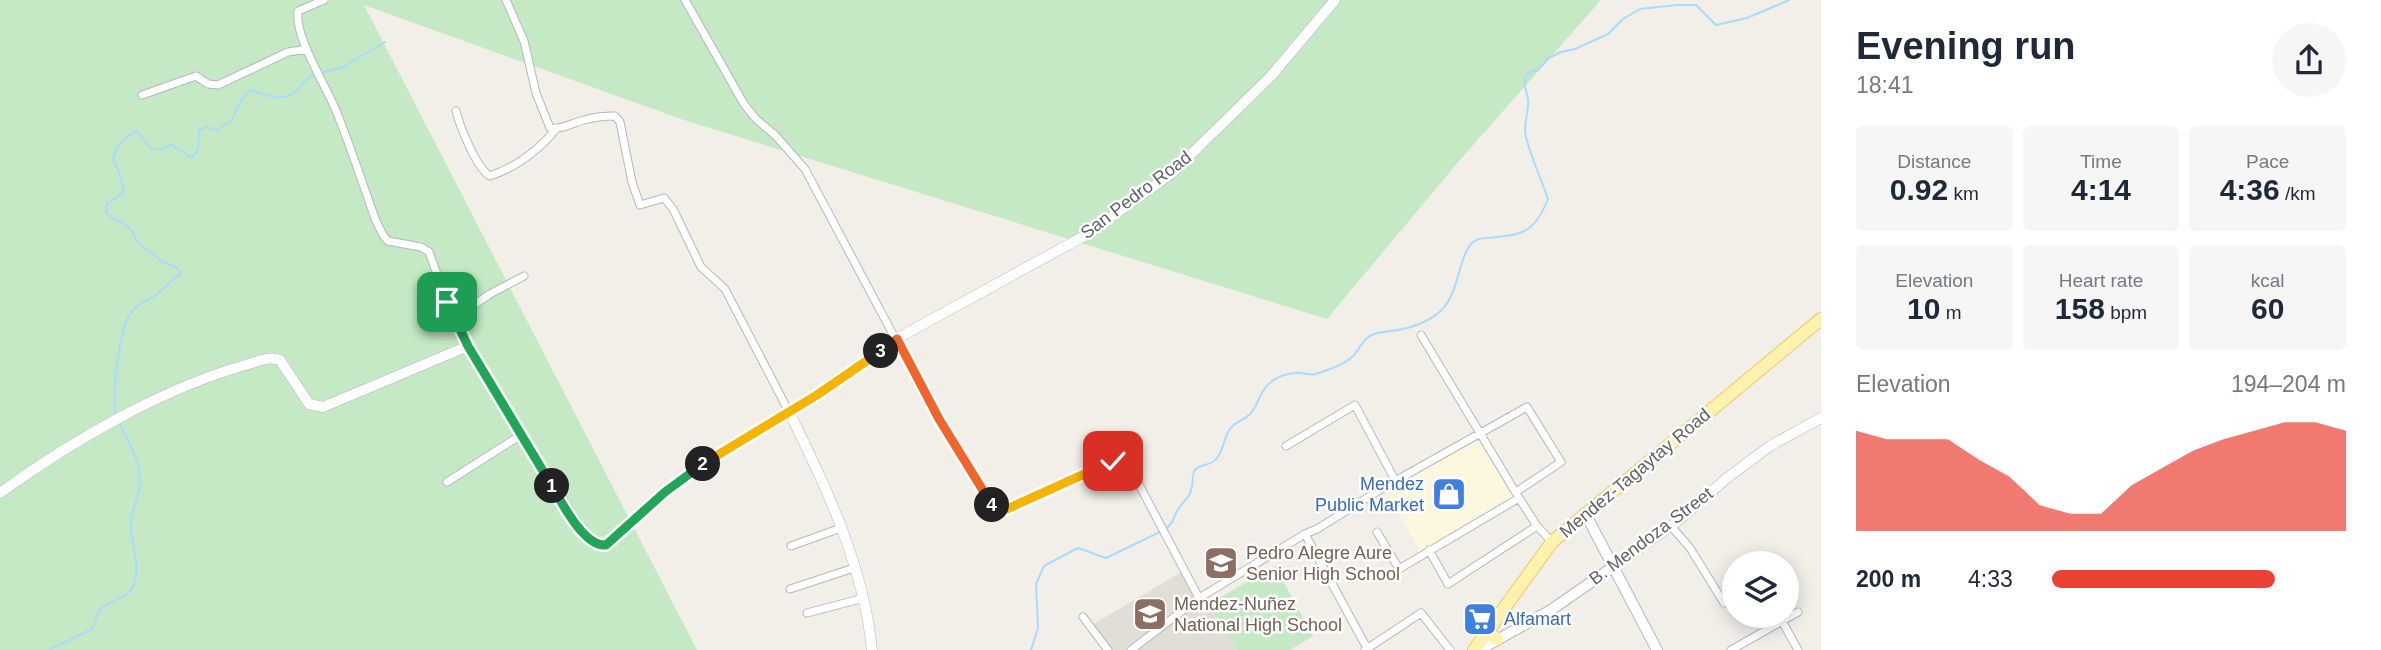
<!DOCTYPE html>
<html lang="en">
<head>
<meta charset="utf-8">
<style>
	body { margin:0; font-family:Arial,sans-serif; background:#f6f6f7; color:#1f2937; height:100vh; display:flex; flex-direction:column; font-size:26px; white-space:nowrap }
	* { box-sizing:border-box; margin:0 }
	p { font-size:23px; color:#747a83 }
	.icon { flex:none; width:38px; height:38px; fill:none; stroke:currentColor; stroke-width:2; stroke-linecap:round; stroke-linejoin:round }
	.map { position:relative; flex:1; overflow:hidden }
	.side { display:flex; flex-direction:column; background:#fff; width:560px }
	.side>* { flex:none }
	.tools { position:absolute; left:1722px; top:551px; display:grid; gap:14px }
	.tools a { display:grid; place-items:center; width:77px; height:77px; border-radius:50%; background:#fff; box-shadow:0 4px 18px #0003; font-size:35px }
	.pin { position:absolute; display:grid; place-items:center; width:60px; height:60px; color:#fff; margin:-30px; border-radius:14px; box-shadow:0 4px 10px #0006 }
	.km { position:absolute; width:35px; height:35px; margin:-18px; border-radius:50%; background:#222; color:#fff; font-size:19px; line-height:35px; text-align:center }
	.round { display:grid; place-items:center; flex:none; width:74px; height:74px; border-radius:37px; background:#f6f6f7 }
	.headline { display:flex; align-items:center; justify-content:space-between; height:119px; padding:0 35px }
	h1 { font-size:38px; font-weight:700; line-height:52px }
	.stats { display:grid; grid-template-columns:repeat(3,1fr); gap:10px; height:119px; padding:7px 35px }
	.stats div { display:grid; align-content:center; border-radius:7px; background:#f6f6f7; text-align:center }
	.stats b { font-size:30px; font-weight:700 }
	.stats small { font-size:19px; font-weight:400 }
	.stats p { font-size:19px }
	.chart { height:196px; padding:14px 35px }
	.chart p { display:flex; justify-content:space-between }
	.chart svg { width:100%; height:126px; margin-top:7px; fill:#ea4335; opacity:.7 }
	ul { padding:0 35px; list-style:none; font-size:23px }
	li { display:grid; grid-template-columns:112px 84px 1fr; align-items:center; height:52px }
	li i { height:18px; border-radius:9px; background:#ea4335 }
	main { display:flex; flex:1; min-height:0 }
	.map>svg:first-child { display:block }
	.commercial { fill:#fef7e0 }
	.education { fill:#e1ded6 }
	.green { fill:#c5e8c5 }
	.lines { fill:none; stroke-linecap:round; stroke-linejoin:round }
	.stream { stroke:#aadaff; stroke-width:2 }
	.minor-casing { stroke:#b5b8bc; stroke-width:9 }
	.tertiary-casing { stroke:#b5b8bc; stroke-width:11 }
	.secondary-casing { stroke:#b6babf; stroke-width:12 }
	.primary-casing { stroke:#f2c960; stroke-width:14 }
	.minor { stroke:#fff; stroke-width:7 }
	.tertiary { stroke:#fff; stroke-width:10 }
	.secondary { stroke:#fff; stroke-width:10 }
	.primary { stroke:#fff2af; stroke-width:12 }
	.split-1-casing { stroke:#fff; stroke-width:14 }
	.split-2-casing { stroke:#fff; stroke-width:14 }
	.split-3-casing { stroke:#fff; stroke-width:14 }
	.split-4-casing { stroke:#fff; stroke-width:14 }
	.split-5-casing { stroke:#fff; stroke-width:14 }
	.split-1 { stroke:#22a559; stroke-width:9 }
	.split-2 { stroke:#22a559; stroke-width:9 }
	.split-3 { stroke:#f5b400; stroke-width:9 }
	.split-4 { stroke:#f0652b; stroke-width:9 }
	.split-5 { stroke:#f5b400; stroke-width:9 }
	.labels { text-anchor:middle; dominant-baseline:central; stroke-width:5; stroke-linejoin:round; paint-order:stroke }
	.street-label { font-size:18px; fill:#5f6368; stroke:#fff }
	.shop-label { font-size:18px; fill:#366cbe; stroke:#fff; text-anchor:end }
	.education-label { font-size:18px; fill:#785e54; stroke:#fff; text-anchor:start }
</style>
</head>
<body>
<main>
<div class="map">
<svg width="1821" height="650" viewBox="0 0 1821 650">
	<rect width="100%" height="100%" fill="#f1efe8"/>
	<path class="commercial" d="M1477,438L1514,499L1421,554L1385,489Z"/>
	<path class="education" d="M1183,571L1238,650H1111L1092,625Z"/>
	<path class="green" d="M0,0H1601L1459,161L1327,319L684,120L364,5L697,650H0Z
		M1275,566L1313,636L1290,650H1238L1207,605Z"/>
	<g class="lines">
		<path class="stream" d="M321,73L343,67L385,42
			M115,415C113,394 118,324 134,309C141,302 153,298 161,291C168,285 171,279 181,274L177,268L163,262L136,241C132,222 118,224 106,213L107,203L115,199L124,191L119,172L113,159C117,145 123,137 137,131L151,149L162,150L171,144L192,158L198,149L199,130L206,127L217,130L231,121L242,99L250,90C266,95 284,104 298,89C304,82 306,78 315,74
			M1165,529C1174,524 1173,516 1179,508C1185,499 1190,498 1192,486C1193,481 1192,474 1195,470C1200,463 1210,467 1217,458C1224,449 1224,437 1230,429C1236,421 1245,420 1251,413C1259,403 1260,390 1271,382C1277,377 1287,373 1296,373C1303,372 1309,376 1316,374C1330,369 1344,365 1354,355C1359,350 1362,342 1367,338C1375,331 1388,332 1398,330C1411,328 1427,322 1437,314C1460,297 1457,259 1472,243C1476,239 1482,238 1487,238C1522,235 1534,234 1548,199C1541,178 1531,158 1526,137C1522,124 1530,111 1528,99C1525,86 1519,72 1538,70L1549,58L1561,52L1575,49L1608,34L1623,19L1640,9L1677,5H1696L1716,25L1747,18L1789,0
			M49,650L92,629C94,623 97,614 101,609C112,598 127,601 134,584C141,565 131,545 131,526C131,513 137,501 139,489C144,466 129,443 119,423
			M1031,650L1038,628L1036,584L1044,566L1078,548L1106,558L1160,532"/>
		<g class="minor-casing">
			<path id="minor" d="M324,0L298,11C294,37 327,87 337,113C351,148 363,185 376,221L383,235L388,241L421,247L429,252L447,302L468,346
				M506,0L524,41L536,93L550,128C562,130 572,123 584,120C594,117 605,116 615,116L620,122L632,182L640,205L664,198L673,209L701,267L725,289L789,412
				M685,0L744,104L756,119L775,135L805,169L922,389L990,504L999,508L1007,509L1105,463L1121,461L1135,477L1199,598
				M142,95L196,76L208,84L218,85L288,52L307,49
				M456,111C460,127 477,169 490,176C516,167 539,150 556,129
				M454,318L490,294L524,276
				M1421,335L1519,498L1537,526L1552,542
				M1286,446L1355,405L1396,482
				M447,482L521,435
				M1671,526L1690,548L1724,603
				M1377,532L1399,569L1519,498
				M791,546L841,528
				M1429,550L1448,584L1537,526
				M790,589L854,568
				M807,613L864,598
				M1083,617L1108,650
				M1782,621L1798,650
				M1131,650L1199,598L1305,534
				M1365,650L1421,613L1450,650
				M1368,650L1305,534L1317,529L1388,485L1527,407L1561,462L1516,492
				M1731,650L1798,612"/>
		</g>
		<g class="tertiary-casing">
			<path id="tertiary" d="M789,412C826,486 864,567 872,650
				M0,493C70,442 164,387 249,364C259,361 269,356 280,360L309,404L323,407L468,346L582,532L593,543L606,545L665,492L701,466L817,395L896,339L1086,235L1172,173L1271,76L1335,0
				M1613,567L1679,520L1727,478L1770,446L1821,418"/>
		</g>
		<g class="secondary-casing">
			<path id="secondary" d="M1585,513L1657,650
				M1479,650L1551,610L1613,567"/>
		</g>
		<g class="primary-casing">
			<path id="primary" d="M1489,628L1491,635L1497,639
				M1474,650L1552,542L1821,319"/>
		</g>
		<use href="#minor" class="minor"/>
		<use href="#tertiary" class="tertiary"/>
		<use href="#secondary" class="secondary"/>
		<use href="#primary" class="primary"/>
	</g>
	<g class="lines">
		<g class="split-1-casing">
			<path id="split-1" d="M447,302L468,346L552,486"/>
		</g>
		<g class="split-2-casing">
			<path id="split-2" d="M552,486C562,503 584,547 606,545L665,492L703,464"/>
		</g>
		<g class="split-3-casing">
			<path id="split-3" d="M703,464L817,395L881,351"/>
		</g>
		<g class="split-4-casing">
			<path id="split-4" d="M881,351L897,339L939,419L992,505"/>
		</g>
		<g class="split-5-casing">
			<path id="split-5" d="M992,505L999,508L1007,509L1113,461"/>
		</g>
		<use href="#split-1" class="split-1"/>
		<use href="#split-2" class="split-2"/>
		<use href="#split-3" class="split-3"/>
		<use href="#split-4" class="split-4"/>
		<use href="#split-5" class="split-5"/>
	</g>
	<defs>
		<g id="shop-square" transform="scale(1.75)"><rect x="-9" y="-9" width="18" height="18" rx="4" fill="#3f7fe0" stroke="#fff"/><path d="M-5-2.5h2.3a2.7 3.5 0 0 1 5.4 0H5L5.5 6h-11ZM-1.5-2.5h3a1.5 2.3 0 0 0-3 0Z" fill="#fff"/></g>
		<g id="school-square" transform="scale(1.75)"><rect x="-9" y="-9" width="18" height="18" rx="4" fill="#8d6e63" stroke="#fff"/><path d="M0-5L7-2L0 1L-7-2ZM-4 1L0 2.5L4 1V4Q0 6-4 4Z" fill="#fff"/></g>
		<g id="supermarket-square" transform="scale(1.75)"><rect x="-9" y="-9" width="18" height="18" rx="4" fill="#3f7fe0" stroke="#fff"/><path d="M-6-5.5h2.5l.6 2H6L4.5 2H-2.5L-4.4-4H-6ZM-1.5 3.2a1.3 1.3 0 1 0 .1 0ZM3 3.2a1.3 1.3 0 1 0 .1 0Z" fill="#fff"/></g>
	</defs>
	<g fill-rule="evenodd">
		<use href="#shop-square" x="1449" y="494"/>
		<use href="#school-square" x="1221" y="563"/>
		<use href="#school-square" x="1150" y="614"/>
		<use href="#supermarket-square" x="1480" y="619"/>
	</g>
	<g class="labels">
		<g class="street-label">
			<text transform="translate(1136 195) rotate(-37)">San Pedro Road</text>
			<text transform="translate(1635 473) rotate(-40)">Mendez-Tagaytay Road</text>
			<text transform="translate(1651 536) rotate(-37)">B. Mendoza Street</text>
		</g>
		<g class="shop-label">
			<text x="1424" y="484">Mendez<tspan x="1424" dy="21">Public Market</tspan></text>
			<text x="1504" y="619" text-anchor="start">Alfamart</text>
		</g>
		<g class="education-label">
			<text x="1246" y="553">Pedro Alegre Aure<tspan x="1246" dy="21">Senior High School</tspan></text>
			<text x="1174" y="604">Mendez-Nuñez<tspan x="1174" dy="21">National High School</tspan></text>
		</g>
	</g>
</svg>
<div class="tools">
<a><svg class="icon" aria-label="layers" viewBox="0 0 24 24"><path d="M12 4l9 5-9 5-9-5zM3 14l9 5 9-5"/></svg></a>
</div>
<div class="pin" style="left:447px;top:302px;background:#1e9e55"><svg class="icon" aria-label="arrive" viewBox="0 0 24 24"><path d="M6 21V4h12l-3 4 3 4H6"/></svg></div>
<div class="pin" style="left:1113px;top:461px;background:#d93025"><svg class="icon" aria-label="check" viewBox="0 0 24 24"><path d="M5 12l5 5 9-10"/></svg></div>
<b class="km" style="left:552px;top:486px">1</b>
<b class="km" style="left:703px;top:464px">2</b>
<b class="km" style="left:881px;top:351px">3</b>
<b class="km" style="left:992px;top:505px">4</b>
</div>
<section class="side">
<div class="headline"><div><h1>Evening run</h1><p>18:41</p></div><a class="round"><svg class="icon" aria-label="share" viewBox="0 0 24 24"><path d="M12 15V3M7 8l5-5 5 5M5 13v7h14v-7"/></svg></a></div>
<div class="stats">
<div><p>Distance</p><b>0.92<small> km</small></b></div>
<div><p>Time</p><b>4:14</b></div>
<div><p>Pace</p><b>4:36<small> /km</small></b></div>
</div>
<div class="stats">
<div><p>Elevation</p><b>10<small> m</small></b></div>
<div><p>Heart rate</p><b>158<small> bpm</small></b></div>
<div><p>kcal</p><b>60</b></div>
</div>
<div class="chart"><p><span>Elevation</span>194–204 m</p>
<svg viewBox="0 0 160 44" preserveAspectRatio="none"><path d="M0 44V9L10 12L20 12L30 12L40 19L50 25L60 35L70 38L80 38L90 28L100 22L110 16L120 12L130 9L140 6L150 6L160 9V44z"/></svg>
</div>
<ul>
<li><b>200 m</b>4:33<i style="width:76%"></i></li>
</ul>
</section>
</main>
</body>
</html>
